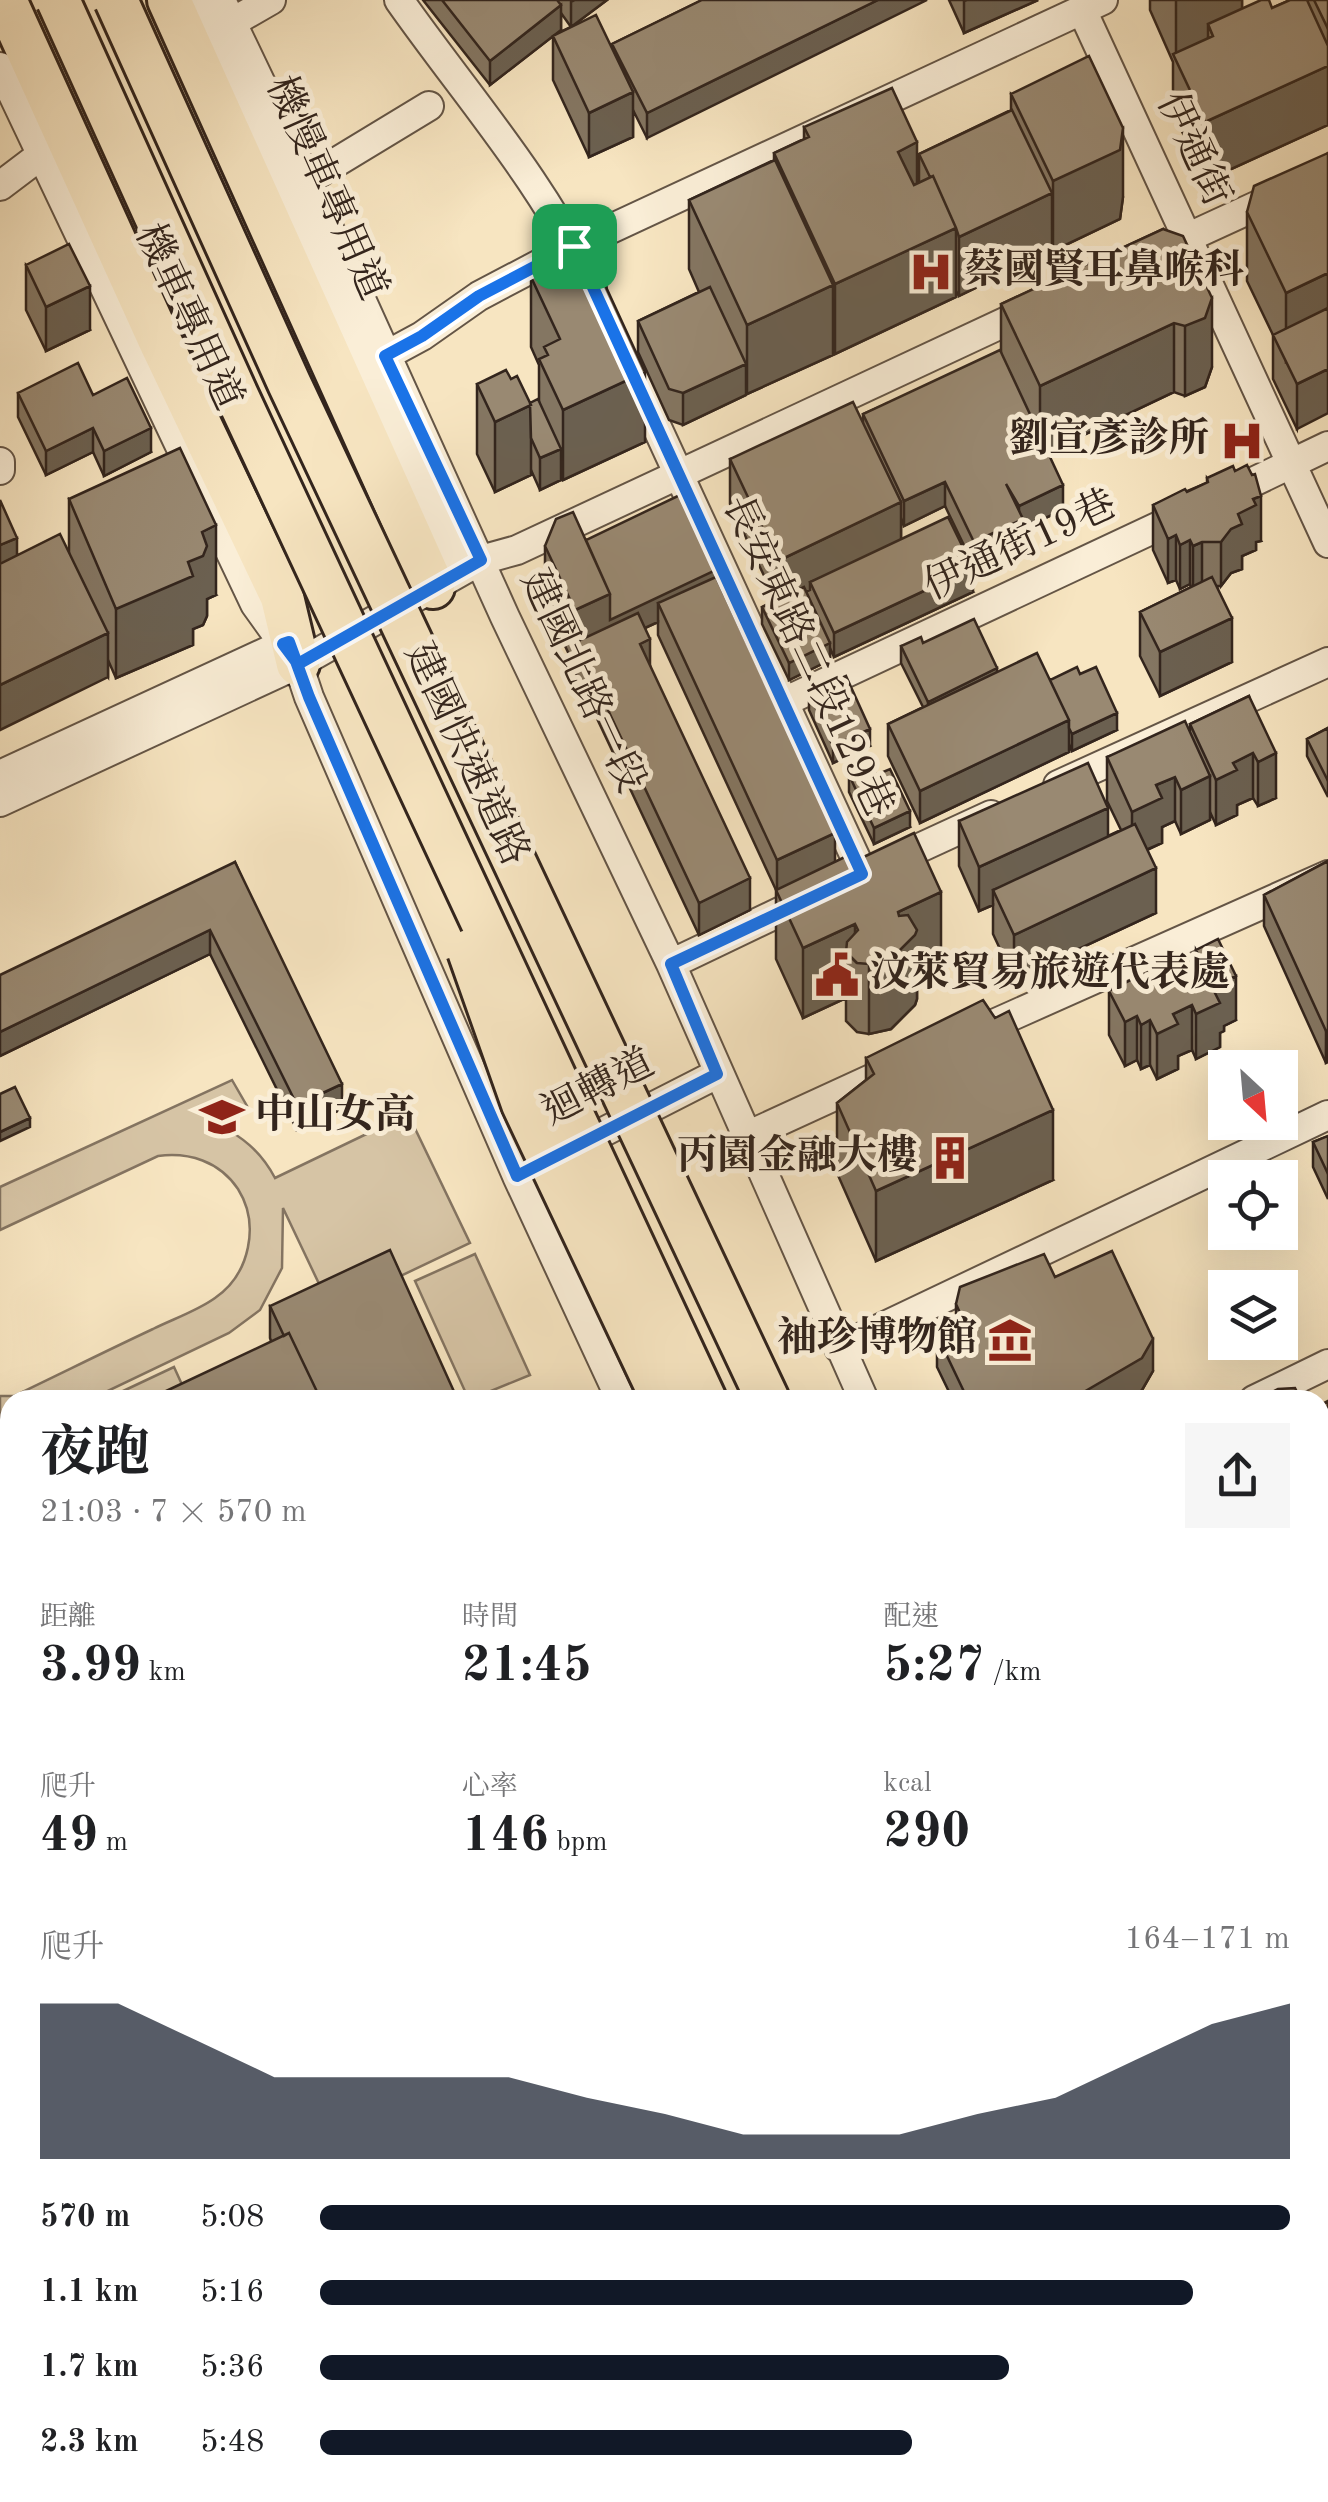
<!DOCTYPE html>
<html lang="zh-TW">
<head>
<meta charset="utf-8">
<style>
	body { margin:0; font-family:"Old Standard TT","Noto Serif TC",serif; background:#f6f6f6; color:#202124; height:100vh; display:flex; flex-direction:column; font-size:38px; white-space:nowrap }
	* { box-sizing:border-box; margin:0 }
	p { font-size:32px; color:#757577 }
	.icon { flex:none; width:55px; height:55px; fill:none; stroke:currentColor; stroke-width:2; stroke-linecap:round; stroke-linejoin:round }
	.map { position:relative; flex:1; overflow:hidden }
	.side { position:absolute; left:0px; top:1390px; width:1330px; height:1112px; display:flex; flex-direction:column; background:#fff; border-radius:30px 30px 0 0; box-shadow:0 10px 40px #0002 }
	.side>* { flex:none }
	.needle { width:65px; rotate:154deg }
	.tools { position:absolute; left:1208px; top:1050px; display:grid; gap:20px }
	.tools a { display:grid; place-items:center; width:90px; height:90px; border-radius:0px; background:#fff; box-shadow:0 10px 40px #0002; font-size:50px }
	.pin { position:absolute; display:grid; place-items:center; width:85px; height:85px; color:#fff; margin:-42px; border-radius:20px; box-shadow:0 5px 15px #0006 }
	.round { display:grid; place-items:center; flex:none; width:105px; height:105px; border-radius:0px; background:#f6f6f6 }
	.summary { display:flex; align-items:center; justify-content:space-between; height:170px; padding:0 40px }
	h1 { font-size:55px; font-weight:700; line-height:75px }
	.stats { display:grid; grid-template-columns:repeat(3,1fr); gap:15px; height:170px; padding:10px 40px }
	.stats div { display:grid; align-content:center }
	.stats b { font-size:50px; font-weight:700 }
	.stats small { font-size:28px; font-weight:400 }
	.stats p { font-size:28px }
	.chart { height:280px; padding:20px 40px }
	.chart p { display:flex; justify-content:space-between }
	.chart svg { width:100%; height:180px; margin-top:10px; fill:#111827; opacity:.7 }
	ul { padding:0 40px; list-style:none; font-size:32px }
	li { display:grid; grid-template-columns:160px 120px 1fr; align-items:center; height:75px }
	li i { height:25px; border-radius:12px; background:#111827 }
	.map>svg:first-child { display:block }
	.green { fill:#d6c4a5; stroke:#847461; stroke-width:2.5 }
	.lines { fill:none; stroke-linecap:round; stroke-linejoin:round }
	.minor-casing { stroke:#645546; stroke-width:32 }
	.major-casing { stroke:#33251d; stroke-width:40 }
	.highway-casing { stroke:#33251d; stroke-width:48 }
	.minor { stroke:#faeed7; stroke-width:28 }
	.major { stroke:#f7e5c1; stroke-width:35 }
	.highway { stroke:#f7e5c1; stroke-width:42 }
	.highway-bridge-casing { stroke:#33251d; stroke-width:48; stroke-linecap:butt }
	.highway-bridge { stroke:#f7e5c1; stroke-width:42 }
	.wall { fill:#847662; stroke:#33251d; stroke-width:2.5; fill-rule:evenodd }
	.shaded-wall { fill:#6b6050; stroke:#33251d; stroke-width:2.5 }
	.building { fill:#998972; stroke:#33251d; stroke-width:2.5 }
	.route-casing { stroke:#fff; stroke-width:20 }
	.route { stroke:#1a73e8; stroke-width:12 }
	.labels { text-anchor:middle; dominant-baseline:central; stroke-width:10; stroke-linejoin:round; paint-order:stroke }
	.street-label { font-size:40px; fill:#33251d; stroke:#faeed7 }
	.poi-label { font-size:40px; font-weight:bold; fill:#33251d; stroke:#faeed7; text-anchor:start }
</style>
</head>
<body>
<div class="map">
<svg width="1328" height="2502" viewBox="0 0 1328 2502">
	<rect width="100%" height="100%" fill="#f7e5c1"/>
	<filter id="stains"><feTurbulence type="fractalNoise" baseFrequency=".002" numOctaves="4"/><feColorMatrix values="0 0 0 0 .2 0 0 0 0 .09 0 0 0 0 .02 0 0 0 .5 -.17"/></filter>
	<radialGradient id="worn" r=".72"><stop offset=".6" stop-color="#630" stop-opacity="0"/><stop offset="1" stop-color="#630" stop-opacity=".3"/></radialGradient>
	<path class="green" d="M232,1080L247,1106L215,1122C242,1137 260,1150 275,1178L408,1114L470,1243L331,1309L283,1208L282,1268L260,1310L229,1333L89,1400H10V1432H0V1396H14C60,1374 106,1351 153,1329C173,1319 197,1311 215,1298C250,1274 260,1224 238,1189C219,1161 189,1152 158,1156L0,1230V1187Z
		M475,1254L530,1375L469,1400L415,1281Z
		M174,1367L189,1400H104Z"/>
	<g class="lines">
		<g class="minor-casing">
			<path id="minor" d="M196,0L456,574
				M221,0L307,180L505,617L671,964L864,1400
				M399,0C465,94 544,182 592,287
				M1082,10L1328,543
				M231,23L271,0
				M0,67L255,604L298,664L309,697L517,1176L621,1400
				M307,180L429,106
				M0,186L41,155
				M1152,254L1328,173
				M385,356L422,336L479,296L574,246L1103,0
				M631,371L863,874
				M0,462V470
				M1226,495L1328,446
				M784,702L1187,513
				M0,775L292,640
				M1058,785L1328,662
				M0,802L298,664L481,560L517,550L1035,308
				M889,862L991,815
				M671,964L809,898
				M978,1031L1328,875
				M745,1137L893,1069
				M572,1148L717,1074
				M839,1348L1328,1115
				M1254,1400L1328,1364
				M1320,1571L1328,1567
				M0,1686L10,1682
				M1320,1788L1328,1784
				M1320,1838L1328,1855
				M1320,2126L1328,2123
				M1320,2375L1328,2393
				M1136,2492L1141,2502
				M587,2502L595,2492"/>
		</g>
		<g class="major-casing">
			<path id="major" d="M1320,2078L1328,2074
				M1320,2168L1328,2164
				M425,2502L446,2492"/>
		</g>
		<g class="highway-casing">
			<path id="highway" d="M5,0L160,341L282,597L298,664
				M169,0L433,587
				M1164,2492L1170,2502
				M1213,2492L1218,2502
				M1274,2492L1278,2502
				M1320,2492L1325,2502"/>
		</g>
		<use href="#minor" class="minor"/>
		<use href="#major" class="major"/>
		<use href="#highway" class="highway"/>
		<g class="highway-bridge-casing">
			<path id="highway-bridge" d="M58,0L238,398L705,1400
				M116,0L289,383L768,1400
				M469,951L523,1104L663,1400"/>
		</g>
		<use href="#highway-bridge" class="highway-bridge"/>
	</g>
	<path class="wall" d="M423,0H607L571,27L612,49V44L702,0L647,138L633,110V137L589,157L553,80V36L490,85ZM561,13L571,27L554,35L561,30Z
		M949,0H1038L964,33Z
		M1150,0H1242V9L1272,8L1290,0H1328V125L1205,181L1173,112V62L1150,10Z
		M1011,94L1123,197L1120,219L1053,251L1052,248V251L959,296L956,291V297L835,354L833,350V355L747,394L746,391V395L683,425L669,420L638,352V321L699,292L689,269V200L774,160V153L804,139V127L917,183H919V154L1011,110Z
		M1328,153L1297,429L1273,379V335L1247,281V212Z
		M1163,229L1212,367L1205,387L1185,396L1174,392L1047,452L1063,510L1023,528V543L974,566L945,506L904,526L901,518V539L973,592L834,657L830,648V660L789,680L762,624V607L776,601L730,504V459L863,424V414L1001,354V304Z
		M26,265L90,330L46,351L26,310Z
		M531,277L645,442L563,480L561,476V480L540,490L531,470V475L495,492L477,454V384L511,379L530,403L539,402V365L531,347Z
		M18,393L93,395L151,452L104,476L93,452L46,475L18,417Z
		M1207,478L1261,541L1256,542V550L1242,556V569L1231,573L1221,586H1217L1232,662L1160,696L1140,656V612L1191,587L1190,584L1180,589L1176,580L1168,583L1153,550V505L1207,483Z
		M69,499L216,595L207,599V616L203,625L193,629V645L116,678L108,660V677L17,555L69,553Z
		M586,540L716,578L835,862L851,863L941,962L917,973V999L915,1005L891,1029L869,1034L857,1032L846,1021V998L803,1018L776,959V890L658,635V622L645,628L650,667L750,910L699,935L576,674V669L545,604V546Z
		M923,643L997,672L1050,680L1080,674L1117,730L1072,751L1069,744V752L920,823L888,756V724L923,707L901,663V646Z
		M809,693L870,746L833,763L809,710Z
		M1249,696L1276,798L1258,806L1253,798L1237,805V815L1216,825L1210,812V820L1181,834L1175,821L1162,827V843L1147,850L1156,913L1014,979L993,934V905L979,911L959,866V821L1108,836L1121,830L1107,801V757L1190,730V724Z
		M1328,728V797L1307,756V739Z
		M849,775L910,827L874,844L849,792Z
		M1328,861L1326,1063L1264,926V895Z
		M235,862L342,1109L297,1130L210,954L0,1056Z
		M1196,950L1236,1020L1224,1026V1031L1220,1033V1047L1196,1059L1192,1050L1178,1056V1069L1157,1079L1150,1065L1141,1069L1137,1060L1125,1066L1109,1035V991L1136,986L1162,985L1173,979V969L1196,958Z
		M866,1058L1053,1180L876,1261L837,1173V1103L866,1080Z
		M1328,1136V1199L1313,1167V1142Z
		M1055,1277L1153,1371L1142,1390L1125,1400H953L937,1367V1335L956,1326V1304Z
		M270,1306L456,1400L271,1341L270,1338Z
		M10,1706V1810L5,1812V1823L1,1825L10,1841V1969L0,1951V1711Z
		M1328,1914V2009L1322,2012H1320V1918Z
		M65,2492H326L305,2502H66Z
		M600,2492H904V2502H579Z
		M907,2492H998V2502H911Z
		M1015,2492H1088V2502H1019Z"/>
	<path class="shaded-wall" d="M575,0H607L571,27V2Z
		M878,0H927L647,138V113Z
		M967,0H1038L964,33V1Z
		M1176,0H1242V20L1213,36L1208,24V53L1176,59Z
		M561,5V30L490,85V61Z
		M1328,66V125L1205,181V122Z
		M633,92V137L589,157V113Z
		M1123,128V197L1120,219L1053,251V181Z
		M917,142V212L898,152Z
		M1052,193V251L959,296V237Z
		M956,228V297L835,354V284Z
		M1328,273V343L1286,362V293Z
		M833,285V355L747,394V325Z
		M90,286V330L46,351V307Z
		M1212,298V367L1205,387L1185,396V326Z
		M1174,323V392L1040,456V386Z
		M746,364V395L683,425V393Z
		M1328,369V413L1297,429V384Z
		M645,372V442L563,480V410Z
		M531,405V475L495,492V422Z
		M93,428V452L46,475V451Z
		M151,428V452L104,476V451Z
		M561,449V480L540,490V458Z
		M945,482V506L904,526V501Z
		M1063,485V510L1023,528V543L974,566V542L1019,520V506Z
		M1261,496V541L1256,542V550L1242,556V569L1231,573L1221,586V542L1238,514L1253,499Z
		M901,502V547L810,582V590L778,605V561Z
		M216,525V595L207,599V616L203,625L193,629V645L116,678V609L188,562L202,532Z
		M1176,535V580L1168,583V539Z
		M17,538V562L0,570V545Z
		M1190,540V584L1180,589V545Z
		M1202,542V586L1193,591V546Z
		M973,568V592L834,657V633Z
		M716,570V594L658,603V622L610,644L576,642L575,669V610L610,594Z
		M1232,618V662L1160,696V652Z
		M108,633V677L0,730V685Z
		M650,639V671L640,644Z
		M830,643V660L789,680V663Z
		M997,668V685L928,719V702Z
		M1117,713V730L1072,751V734Z
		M1069,720V752L920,823V791Z
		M870,729V746L833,763V746Z
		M1253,753V798L1237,805V815L1216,825V780L1233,763Z
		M1276,753V798L1258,806V762Z
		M1210,776V820L1181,834V790Z
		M1175,777V821L1162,827V843L1132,856V812L1156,785Z
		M1108,808V853L993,890V905L979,911V867Z
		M910,811V827L874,844V828Z
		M835,833V865L777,892V860Z
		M1156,868V913L1014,979V935Z
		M750,878V910L699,935V903Z
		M941,892V962L917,973V999L915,1005L891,1029L869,1034V964L898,912Z
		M855,924V961L846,952V998L803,1018V948Z
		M210,930V954L0,1056V1032Z
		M1236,976V1020L1224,1026V1031L1220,1033V1047L1196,1059V1014L1221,983Z
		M1192,1005V1050L1178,1056V1069L1157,1079V1034L1173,1014Z
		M1137,1016V1060L1125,1066V1022Z
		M1150,1020V1065L1141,1069V1025Z
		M1328,1030V1062L1326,1063V1031Z
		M342,1084V1109L297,1130V1105Z
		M1053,1110V1180L876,1261V1191Z
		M30,1118V1127L0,1141V1132Z
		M1153,1339V1371L1142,1390L1125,1400H1070Z
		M1328,1462V1507L1320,1510V1465Z
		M10,1593V1637L0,1642V1598Z
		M1328,1712V1737L1320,1740V1716Z
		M10,1785V1810L5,1812V1823L0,1825V1790Z
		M1328,1977V2009L1322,2012V1980Z
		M10,2224V2248L0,2254V2230Z
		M10,2330V2354L0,2359V2335Z
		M10,2444V2476L0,2480V2449Z
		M174,2492H326L305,2502H154Z
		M830,2492H904V2502H830Z
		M929,2492H998V2502H929Z
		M1032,2492H1088V2502H1032Z"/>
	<path class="building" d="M442,0H557L561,5L490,61Z
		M702,0H878L647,113L612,44Z
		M1261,0H1269L1272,8L1290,0H1307L1328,46V66L1205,122L1173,54L1213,36L1208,24Z
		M1314,0H1328V29Z
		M596,15L633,92L589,113L553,36Z
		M1089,56L1123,128L1120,150L1053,181L1011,94Z
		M892,88L917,142L898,152L914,185L933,176L956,228L835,284L774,153L809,137L804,127Z
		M1012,110L1052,193L959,237L956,228L933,176L930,177L919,154Z
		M1328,153V273L1286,293L1247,212L1254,186Z
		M775,160L833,285L747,325L689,200Z
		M1163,229L1183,236L1212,298L1205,318L1185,326L1174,323L1040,386L1001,304Z
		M69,244L90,286L46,307L26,265Z
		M589,250L645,372L563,410L539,359L548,355L544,347L560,339L531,277Z
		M710,287L746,364L683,393L669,389L638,321Z
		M1328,308V369L1297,384L1273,335Z
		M1000,350L1063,485L1019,506L1006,484L1023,519L974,542L945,482L904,501L863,414Z
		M78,363L93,395L127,378L151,428L104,451L93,428L46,451L18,393Z
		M506,370L511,379L517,376L531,405L495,422L477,384Z
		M538,399L561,449L540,458L531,438L530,403Z
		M853,402L901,502L778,561L730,459Z
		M180,448L216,525L202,532L207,546L203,556L188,562L193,576L116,609L69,499Z
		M1247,465L1252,475L1255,474L1261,496L1253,499L1256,505L1238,514L1242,524L1231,529L1221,542H1202L1193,546L1190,540L1180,545L1176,535L1168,539L1153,505L1185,489L1187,492L1208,482L1207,478L1233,466L1235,471Z
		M680,495L716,570L610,620V594L586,540Z
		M0,500L17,538L0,545Z
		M573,512L610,594L575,610L545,546L556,519Z
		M948,517L973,568L834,633L810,582Z
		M60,534L108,633L0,685V564Z
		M716,577L835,833L777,860L658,603Z
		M1212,577L1232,618L1160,652L1140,612Z
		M804,587L830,643L789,663L762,607Z
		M638,613L650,639L640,644L750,878L699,903L576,642Z
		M974,619L997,668L928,702L901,646L921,637L923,643Z
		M1037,653L1069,720L920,791L888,724Z
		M1077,667L1080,674L1096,667L1117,713L1072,734L1069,728V720L1050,680Z
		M846,676L870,729L833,746L809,693Z
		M1249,696L1276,753L1258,762L1253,753L1233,763L1237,770L1216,780L1190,724Z
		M1185,721L1210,776L1181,790L1175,777L1156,785L1162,798L1132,812L1107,757Z
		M1328,728V781L1307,739Z
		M1088,763L1108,808L979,867L959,821Z
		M872,765L876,775L890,769L910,811L874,828L849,775Z
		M1135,824L1156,868L1014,935L993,890Z
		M914,833L941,892L898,912L899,916L908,915L917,930L915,935L891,959L869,964L857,963L846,952L847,942L858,930L855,924L803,948L776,890L847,856L851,863Z
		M1328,861V1030L1326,1031L1264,895Z
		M235,862L342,1084L297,1105L210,930L0,1032V975Z
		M1218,939L1236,976L1221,983L1224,986L1214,991L1220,1003L1196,1014L1192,1005L1173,1014L1178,1024L1157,1034L1150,1020L1141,1025L1137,1016L1125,1022L1109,991L1133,979L1136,986L1157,976L1162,985L1178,977L1173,969L1199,956L1196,950Z
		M983,1000L995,1018L1009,1011L1053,1110L876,1191L837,1103L874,1074L866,1058Z
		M15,1087L30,1118L0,1132V1094Z
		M1328,1136V1174L1313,1142Z
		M390,1250L456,1396L448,1400H321L289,1333L284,1336L270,1306Z
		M1112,1251L1153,1339L1142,1358L1070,1400H968L937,1335L964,1322L956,1304L960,1287L1044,1254L1055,1277Z
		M289,1333L321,1400H147Z
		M1295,1388L1301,1400H1262L1261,1398L1278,1389Z
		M1328,1401V1455L1325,1449L1328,1462L1320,1465V1405Z
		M7,1453L10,1459V1464L0,1469V1456Z
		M10,1464V1593L0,1598V1469Z
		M1328,1660V1712L1320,1716V1664Z
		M10,1706V1785L0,1790V1711Z
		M0,1823L10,1841V1945L0,1927Z
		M1328,1914V1977L1322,1980H1320V1918Z
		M10,2170V2224L0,2230V2175Z
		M10,2276V2330L0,2335V2281Z
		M10,2370V2444L0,2449V2375Z
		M10,2483V2492H35L40,2502H0V2488Z
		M93,2492H174L154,2502H98Z
		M600,2492H671L675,2502H579Z
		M671,2492H774L778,2502H675Z
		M779,2492H832L836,2502H784Z"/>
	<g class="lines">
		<g class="route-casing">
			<path id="route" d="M574,246L479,296L422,336L385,356L481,560L298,664L283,644L289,642L309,697L517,1176L717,1074L671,964L862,874L574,246"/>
		</g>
		<use href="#route" class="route"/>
	</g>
	<defs>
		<g id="hospital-bare" transform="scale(3.45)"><path d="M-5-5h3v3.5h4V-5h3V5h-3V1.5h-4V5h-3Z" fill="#8f2418" stroke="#faeed7" stroke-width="2.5" paint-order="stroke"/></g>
		<g id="civic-bare" transform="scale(3.45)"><path d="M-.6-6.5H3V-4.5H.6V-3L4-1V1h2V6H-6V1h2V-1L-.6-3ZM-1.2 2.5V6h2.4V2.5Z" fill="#8f2418" stroke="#faeed7" stroke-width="2.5" paint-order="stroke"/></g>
		<g id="school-bare" transform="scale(3.45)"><path d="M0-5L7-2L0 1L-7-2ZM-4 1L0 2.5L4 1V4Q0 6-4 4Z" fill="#8f2418" stroke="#faeed7" stroke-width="2.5" paint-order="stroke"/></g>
		<g id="building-bare" transform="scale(3.45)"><path d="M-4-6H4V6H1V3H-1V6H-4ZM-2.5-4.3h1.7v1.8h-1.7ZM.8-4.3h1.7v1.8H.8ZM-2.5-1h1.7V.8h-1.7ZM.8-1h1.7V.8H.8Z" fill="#8f2418" stroke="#faeed7" stroke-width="2.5" paint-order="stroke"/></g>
		<g id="museum-bare" transform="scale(3.45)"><path d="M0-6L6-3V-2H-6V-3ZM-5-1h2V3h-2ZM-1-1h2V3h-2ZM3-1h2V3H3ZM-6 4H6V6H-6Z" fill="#8f2418" stroke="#faeed7" stroke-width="2.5" paint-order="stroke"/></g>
	</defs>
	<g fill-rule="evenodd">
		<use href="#hospital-bare" x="931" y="272"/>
		<use href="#hospital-bare" x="1242" y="441"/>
		<use href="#civic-bare" x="837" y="975"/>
		<use href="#school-bare" x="222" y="1117"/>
		<use href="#building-bare" x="950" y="1158"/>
		<use href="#museum-bare" x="1010" y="1340"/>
	</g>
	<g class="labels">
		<g class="street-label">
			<text transform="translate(1192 150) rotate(65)">伊通街</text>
			<text transform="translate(325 189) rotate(66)">機慢車專用道</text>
			<text transform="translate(187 318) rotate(65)">機車專用道</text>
			<text transform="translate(1021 547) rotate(-25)">伊通街19巷</text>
			<text transform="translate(806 657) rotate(65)">長安東路二段129巷</text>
			<text transform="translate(581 682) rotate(65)">建國北路一段</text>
			<text transform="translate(465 755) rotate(65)">建國快速道路</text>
			<text transform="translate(599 1089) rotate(-27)">迴轉道</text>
		</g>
		<g class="poi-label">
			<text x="964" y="272">蔡國賢耳鼻喉科</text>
			<text x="1209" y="441" text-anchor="end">劉宣彥診所</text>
			<text x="870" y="975">汶萊貿易旅遊代表處</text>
			<text x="255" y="1117">中山女高</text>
			<text x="917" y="1158" text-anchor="end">丙園金融大樓</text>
			<text x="977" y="1340" text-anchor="end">袖珍博物館</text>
		</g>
	</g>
	<rect width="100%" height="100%" filter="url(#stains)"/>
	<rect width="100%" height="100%" fill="url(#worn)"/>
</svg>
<div class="tools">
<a><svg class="needle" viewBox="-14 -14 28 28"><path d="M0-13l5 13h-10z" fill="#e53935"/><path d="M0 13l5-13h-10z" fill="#757577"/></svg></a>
<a><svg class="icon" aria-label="locate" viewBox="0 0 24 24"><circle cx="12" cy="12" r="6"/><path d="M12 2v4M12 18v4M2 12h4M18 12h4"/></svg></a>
<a><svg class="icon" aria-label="layers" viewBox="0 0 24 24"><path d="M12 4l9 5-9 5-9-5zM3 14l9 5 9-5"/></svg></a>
</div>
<div class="pin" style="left:574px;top:246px;background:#1e9e55"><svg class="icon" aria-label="arrive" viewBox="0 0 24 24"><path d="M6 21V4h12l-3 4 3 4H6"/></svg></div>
<section class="side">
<div class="summary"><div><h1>夜跑</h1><p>21:03 · 7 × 570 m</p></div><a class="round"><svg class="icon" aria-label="share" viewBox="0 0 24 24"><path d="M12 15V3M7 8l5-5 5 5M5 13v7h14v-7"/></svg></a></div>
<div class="stats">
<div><p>距離</p><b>3.99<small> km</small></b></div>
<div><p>時間</p><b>21:45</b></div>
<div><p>配速</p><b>5:27<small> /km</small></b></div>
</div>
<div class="stats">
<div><p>爬升</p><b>49<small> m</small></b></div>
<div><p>心率</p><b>146<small> bpm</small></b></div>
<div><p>kcal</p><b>290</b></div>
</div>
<div class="chart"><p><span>爬升</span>164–171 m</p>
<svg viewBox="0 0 160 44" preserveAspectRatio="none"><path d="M0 44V6L10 6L20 15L30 24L40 24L50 24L60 24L70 29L80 33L90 38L100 38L110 38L120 33L130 29L140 20L150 11L160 6V44z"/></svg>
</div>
<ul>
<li><b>570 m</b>5:08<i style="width:100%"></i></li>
<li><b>1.1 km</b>5:16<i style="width:90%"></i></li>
<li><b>1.7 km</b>5:36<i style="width:71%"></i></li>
<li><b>2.3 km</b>5:48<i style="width:61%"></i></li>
</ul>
</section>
</div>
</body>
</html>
